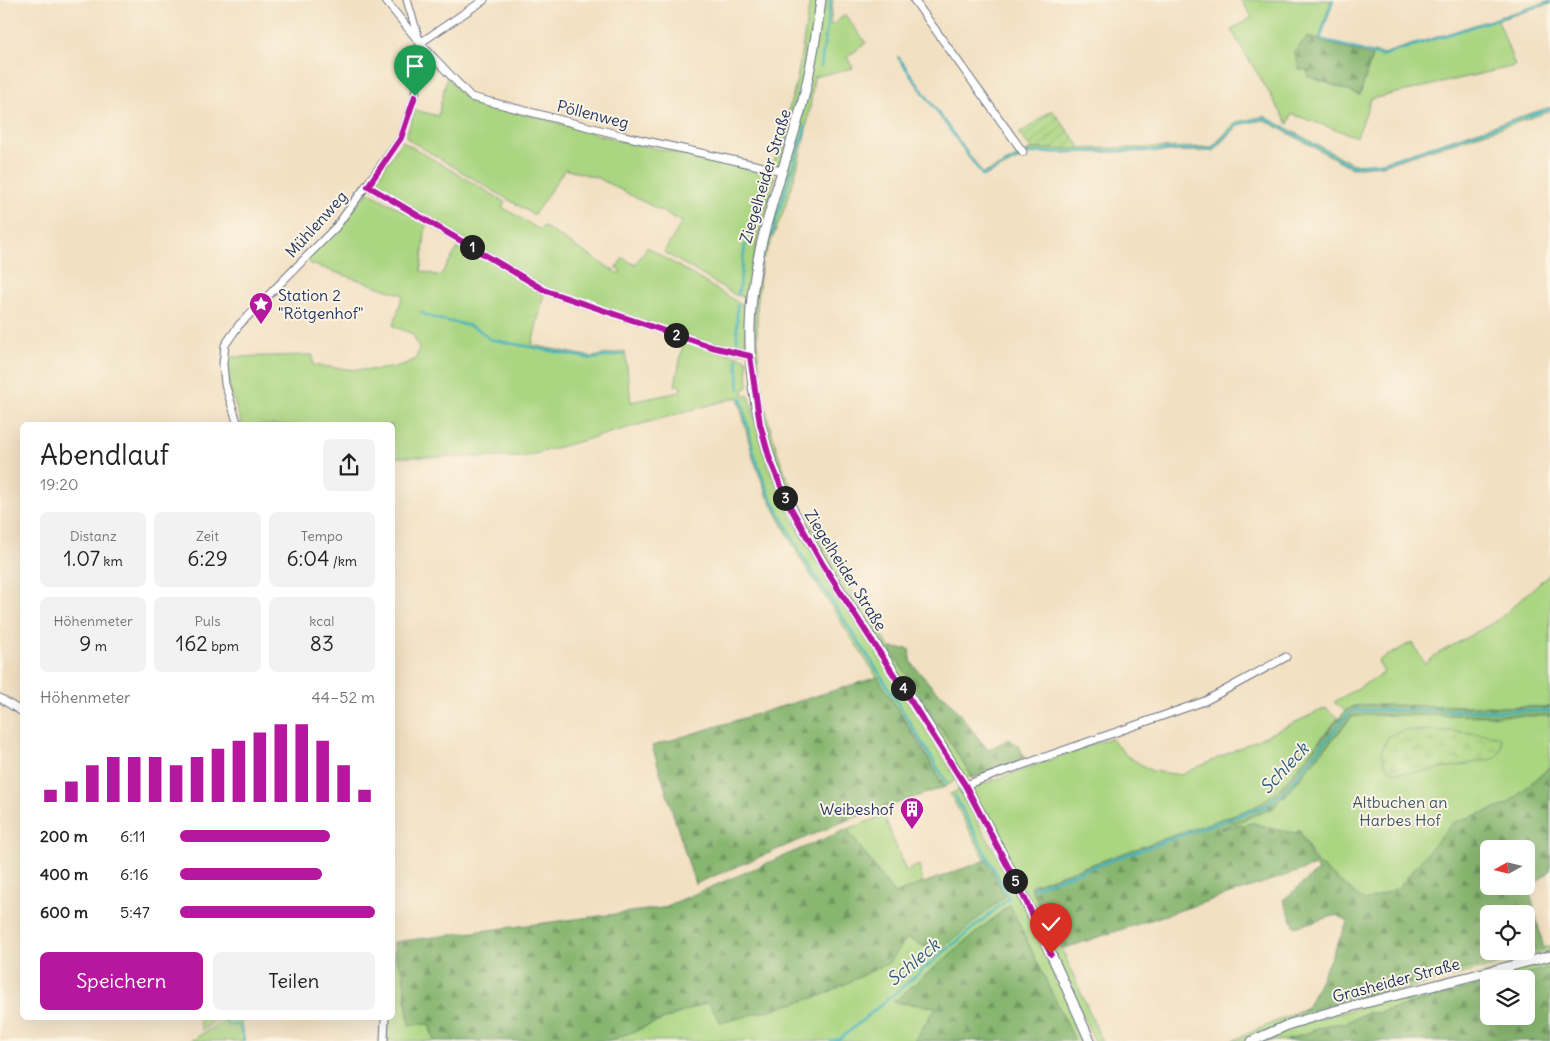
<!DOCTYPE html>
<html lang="de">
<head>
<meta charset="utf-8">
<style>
	body { margin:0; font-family:Delius,sans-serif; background:#f2f2f2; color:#222; height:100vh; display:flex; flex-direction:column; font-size:19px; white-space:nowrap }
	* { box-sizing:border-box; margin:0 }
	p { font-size:16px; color:#767676 }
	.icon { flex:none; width:28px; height:28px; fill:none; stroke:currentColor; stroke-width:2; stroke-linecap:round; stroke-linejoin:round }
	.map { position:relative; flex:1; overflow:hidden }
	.side { position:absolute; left:20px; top:422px; width:375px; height:598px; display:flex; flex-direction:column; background:#fff; border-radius:8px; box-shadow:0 5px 20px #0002 }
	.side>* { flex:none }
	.needle { width:32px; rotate:262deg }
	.buttons { position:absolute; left:1480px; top:840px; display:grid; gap:10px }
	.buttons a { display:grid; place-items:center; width:55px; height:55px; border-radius:8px; background:#fff; box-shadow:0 5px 20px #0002; font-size:25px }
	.pin { position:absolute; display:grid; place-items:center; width:42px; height:42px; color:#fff; margin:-51px -21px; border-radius:50% 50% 50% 0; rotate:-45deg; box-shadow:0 0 5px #0007 }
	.pin .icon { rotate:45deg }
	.km { position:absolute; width:25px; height:25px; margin:-12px; border-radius:50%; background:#222; color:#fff; font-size:14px; line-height:25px; text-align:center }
	.round { display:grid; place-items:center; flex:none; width:52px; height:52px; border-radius:8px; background:#f2f2f2 }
	.summary { display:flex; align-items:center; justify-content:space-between; height:85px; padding:0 20px }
	h1 { font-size:28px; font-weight:600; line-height:38px }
	.metrics { display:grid; grid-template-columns:repeat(3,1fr); gap:8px; height:85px; padding:5px 20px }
	.metrics div { display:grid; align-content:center; border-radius:8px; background:#f2f2f2; text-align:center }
	.metrics b { font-size:21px; font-weight:600 }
	.metrics small { font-size:14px; font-weight:400 }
	.metrics p { font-size:14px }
	.chart { height:140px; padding:10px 20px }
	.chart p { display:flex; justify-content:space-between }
	.chart svg { width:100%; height:90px; margin-top:5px; stroke:#b5179e; stroke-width:6 }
	.primary-button { display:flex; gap:10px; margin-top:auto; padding:10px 20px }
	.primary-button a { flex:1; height:58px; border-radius:8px; background:#b5179e; color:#fff; font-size:20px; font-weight:600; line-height:58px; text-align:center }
	.primary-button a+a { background:#f2f2f2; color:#222 }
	ul { padding:0 20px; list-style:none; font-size:16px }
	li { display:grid; grid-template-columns:80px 60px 1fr; align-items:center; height:38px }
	li i { height:12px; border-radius:6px; background:#b5179e }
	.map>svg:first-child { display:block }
	.green { fill:#aad581; stroke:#628270 }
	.forest { fill:url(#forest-firs); stroke:#517266; fill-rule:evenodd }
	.wetland { fill:url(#wetland-marsh); stroke:#628270 }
	.garden { fill:url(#garden-furrows); stroke:#628270 }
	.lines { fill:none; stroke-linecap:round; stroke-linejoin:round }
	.stream { stroke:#43b2be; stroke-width:2.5 }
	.minor-casing { stroke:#666d81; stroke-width:9 }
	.tertiary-casing { stroke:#666d81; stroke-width:11 }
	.minor { stroke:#fff; stroke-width:7 }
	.tertiary { stroke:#fff; stroke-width:9 }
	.route-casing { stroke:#fff; stroke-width:10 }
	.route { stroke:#b5179e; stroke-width:6 }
	.labels { text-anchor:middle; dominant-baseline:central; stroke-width:4; stroke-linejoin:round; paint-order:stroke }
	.street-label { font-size:16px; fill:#1b2f5e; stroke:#fcf5e5 }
	.poi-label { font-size:16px; fill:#1b2f5e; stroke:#fcf5e5; text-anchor:start }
	.park-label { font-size:16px; fill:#3f5867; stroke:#fcf5e5 }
	.water-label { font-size:18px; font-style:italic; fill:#295d80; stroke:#fcf5e5 }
</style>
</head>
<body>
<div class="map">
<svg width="1550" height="1041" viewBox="0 0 1550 1041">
	<defs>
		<pattern id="forest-firs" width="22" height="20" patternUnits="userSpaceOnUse" patternTransform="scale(1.25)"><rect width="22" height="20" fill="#87b66f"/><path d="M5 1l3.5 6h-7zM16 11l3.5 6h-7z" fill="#6e945e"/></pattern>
		<pattern id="wetland-marsh" width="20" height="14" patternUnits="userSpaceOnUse" patternTransform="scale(1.25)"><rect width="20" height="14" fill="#aad581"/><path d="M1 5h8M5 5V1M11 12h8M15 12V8" fill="none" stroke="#92b772"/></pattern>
		<pattern id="garden-furrows" width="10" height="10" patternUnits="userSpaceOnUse" patternTransform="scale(1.25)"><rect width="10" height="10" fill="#aad581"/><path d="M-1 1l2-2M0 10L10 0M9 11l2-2" fill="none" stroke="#92b772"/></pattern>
	</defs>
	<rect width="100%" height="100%" fill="#fcf5e5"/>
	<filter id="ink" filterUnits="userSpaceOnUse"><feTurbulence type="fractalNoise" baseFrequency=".02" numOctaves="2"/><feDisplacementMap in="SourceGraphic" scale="10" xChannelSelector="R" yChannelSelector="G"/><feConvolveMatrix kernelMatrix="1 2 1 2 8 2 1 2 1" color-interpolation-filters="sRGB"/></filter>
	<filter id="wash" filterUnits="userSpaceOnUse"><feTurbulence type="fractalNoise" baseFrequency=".0096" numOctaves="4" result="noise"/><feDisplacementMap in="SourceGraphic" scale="20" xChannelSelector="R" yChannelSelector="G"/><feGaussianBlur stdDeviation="1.12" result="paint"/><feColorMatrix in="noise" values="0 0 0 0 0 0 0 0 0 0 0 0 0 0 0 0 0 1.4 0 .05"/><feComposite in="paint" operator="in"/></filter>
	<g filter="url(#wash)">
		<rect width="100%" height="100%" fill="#f2e0c2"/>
		<path class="green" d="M810,0H818C809,57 797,110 780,164L773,165L797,80Z
			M824,0H833L830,26L845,15L866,43L847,57L853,68L814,77C808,137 790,204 763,259L761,255Z
			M1241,0H1331L1319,40L1307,37L1308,76L1360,95L1373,52L1382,54L1550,1V4L1498,20L1515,66L1371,99L1357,137L1292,114L1288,124L1231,30L1252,17Z
			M897,57H899L983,174L1022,154L1024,157L983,177Z
			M447,77L469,102L526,114L621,141L770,172L775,177L757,241L748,298L735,295L664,252L682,222L598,178L565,169L534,215L409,140L406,136L415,110L438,116Z
			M1550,107V111L1528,119L1383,165L1352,168L1264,120L1239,125L1214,151L1032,153L1028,155L1026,152L1031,149L1212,147L1236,122L1264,116L1353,164L1382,162Z
			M402,141L505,202L502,207L540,230L543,226L619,274L621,271L616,268L623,258L635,265L647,247L747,308L746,350L739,352L713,345L550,290L380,189L373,185Z
			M368,192L426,223L421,271L440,276L461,243L544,293L532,345L592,357L625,351L631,402L680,392L681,386L675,385L684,340L747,359L748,387L743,390V395L749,396L765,456L781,497L795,523L955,777L954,781L945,787L921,745L801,560L767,495L753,458L738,397L524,457H393L392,425H242C235,403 224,381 228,357L313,355V365C348,369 384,376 416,359L419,349L413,334L393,326L403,295L311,264L307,260L342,224Z
			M762,263C749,342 761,427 797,499C816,538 843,575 867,612C902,667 937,723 973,778L962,776C924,716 886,657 849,597C814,541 777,485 762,421C755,393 755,363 754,334C754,311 754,285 762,263Z
			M1550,573V707L1370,705L1354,706L1345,711L1334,702L1384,673L1378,661L1412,642L1425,664L1439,653L1498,620Z
			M1326,708L1338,718L1279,790L1255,807L1030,886L1062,949L1102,1041H1094C1057,957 1017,876 973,795L972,788L1111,738L1127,756L1152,771L1181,775Z
			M1359,715H1550V870L1526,849H1489V886L1433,954L1440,975L1293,1014L1309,1006L1350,920L1339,914L1285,899L1320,869L1299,830L1296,833L1276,830L1253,823L1215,830L1275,806L1353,716Z
			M959,790L1011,879L1087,1041H1075L1009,905L894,1002L937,1007L914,1041H609L708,1002L890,962L907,938L995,903L1005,896L950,794Z
			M884,816L906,871L919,865L923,883L894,894L847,829Z
			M394,942L397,960L403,971L409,1025L429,1024L434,1041H387L388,1018H392Z
			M1550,946V951L1329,1009L1290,1021L1244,1041H1232L1290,1015Z
			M1550,957V967L1523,976L1489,979V983L1377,1013H1366L1346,1023L1328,1025L1285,1041H1258L1283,1030L1328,1016Z
			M198,1018H220L202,1030Z
			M227,1018H243L241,1025L245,1041H191Z"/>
		<path class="forest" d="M1307,37L1372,56L1360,95L1307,76L1309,70H1300L1294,52Z
			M889,648L909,649L912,664L936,691L946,697L988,750L1009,739L1019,746L1026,760L973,778Z
			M878,677L945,787L845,821L695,884L652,746Z
			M1370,705L1550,707V716L1371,715L1351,717L1285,796L1273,808L1220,829L1253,823L1276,830L1296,833L1299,829L1313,860L1365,901L1398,888L1452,823L1506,805L1550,767V871L1529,889L1544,949L1290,1015L1307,1008L1348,921L1337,915L1295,927L1283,900L1318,871L1315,866L1062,949L1030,886L1255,807L1279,790L1345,711L1354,706ZM1489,849H1526V886H1489ZM1489,914H1526V951H1489Z
			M847,829L894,894L986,860L1005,896L937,953L907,938L890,962L821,996L721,1023L708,1002L609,1041H434L429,1024L409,1025L403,971L397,960L394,942L662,908Z
			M1010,905L1075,1041H914L936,1007L893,1002Z
			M1550,967V1041H1285L1328,1025L1346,1023L1366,1013H1377L1489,983V1016H1526V979H1509Z"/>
		<path class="wetland" d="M1405,730L1452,731L1497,736L1500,737C1503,744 1500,756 1493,759C1475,762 1406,778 1392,771C1385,768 1383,758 1381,751L1388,737Z"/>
		<path class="garden" d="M1052,110L1082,149H1031L1019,134Z"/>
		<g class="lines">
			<path class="stream" d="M1333,0L1320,39L1381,56L1550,2
				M899,58L983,176L1022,156
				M821,66L831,0
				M1028,153L1212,149L1238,124L1265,118L1352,166L1383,163L1550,109
				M771,236L806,126
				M738,295L745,245
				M421,312C442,326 473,318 489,339L592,359L624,354
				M737,349V305
				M737,359L739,389
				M741,398L755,457L769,494L804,559L881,676L947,783
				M1033,888L1265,806L1285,791L1347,715L1356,710L1550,711
				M226,1021L227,1025H239L244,1041
				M831,1041L840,1039L1009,898L955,796"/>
		</g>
	</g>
	<g filter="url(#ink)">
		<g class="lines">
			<g class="minor-casing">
				<path id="minor" d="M385,0L420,43L471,97L624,136L782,171
					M914,0L1023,152
					M420,43L484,0
					M368,186L546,291L712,347L750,356
					M238,425L225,384L223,364L225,345L239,325L336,227L401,138L415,96L420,43L407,0
					M0,698L22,712
					M965,785L1205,701L1286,657
					M384,1041L385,1018"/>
			</g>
			<g class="tertiary-casing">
				<path id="tertiary" d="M821,0C816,38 810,75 800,112C780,184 751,252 750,328C747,449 797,524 860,621C896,675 932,729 965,785C1012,867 1052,954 1090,1041
					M1252,1041L1290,1024L1334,1011L1550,956"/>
			</g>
			<use href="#minor" class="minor"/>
			<use href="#tertiary" class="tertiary"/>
		</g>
	</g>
	<g class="lines" filter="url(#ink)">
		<g class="route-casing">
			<path id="route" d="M415,96L401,138L368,186L546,291L712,347L750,356L760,424L770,460L788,503L823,565L965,785L1025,899L1051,954"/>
		</g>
		<use href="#route" class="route"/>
	</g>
	<defs>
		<g id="sight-pin" transform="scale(1.25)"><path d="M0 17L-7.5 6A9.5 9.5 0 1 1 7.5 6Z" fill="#b5179e" stroke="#fcf5e5"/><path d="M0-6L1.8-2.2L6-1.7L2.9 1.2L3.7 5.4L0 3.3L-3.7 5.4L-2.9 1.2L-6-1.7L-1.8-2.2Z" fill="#fff"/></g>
		<g id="building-pin" transform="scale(1.25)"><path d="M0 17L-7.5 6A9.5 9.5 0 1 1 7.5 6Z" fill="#b5179e" stroke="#fcf5e5"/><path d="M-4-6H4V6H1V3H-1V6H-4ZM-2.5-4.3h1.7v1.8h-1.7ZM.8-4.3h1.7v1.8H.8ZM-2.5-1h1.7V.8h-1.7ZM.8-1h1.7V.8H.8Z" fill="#fff"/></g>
	</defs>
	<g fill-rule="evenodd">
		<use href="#sight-pin" x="261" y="304"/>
		<use href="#building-pin" x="912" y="809"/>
	</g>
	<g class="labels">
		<g class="street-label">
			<text transform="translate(593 114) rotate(14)">Pöllenweg</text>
			<text transform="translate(765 176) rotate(-73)">Ziegelheider Straße</text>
			<text transform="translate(316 224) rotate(-48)">Mühlenweg</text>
			<text transform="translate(846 570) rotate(58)">Ziegelheider Straße</text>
			<text transform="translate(1396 980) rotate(-15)">Grasheider Straße</text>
		</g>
		<g class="poi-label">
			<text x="278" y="295">Station 2<tspan x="278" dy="18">"Rötgenhof"</tspan></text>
			<text x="894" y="809" text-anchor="end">Weibeshof</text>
		</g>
		<g class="park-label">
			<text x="1400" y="802">Altbuchen an<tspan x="1400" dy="18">Harbes Hof</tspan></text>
		</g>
		<g class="water-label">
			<text transform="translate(1284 768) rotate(-47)">Schleck</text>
			<text transform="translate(913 962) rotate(-40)">Schleck</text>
		</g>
	</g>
</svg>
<div class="buttons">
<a><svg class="needle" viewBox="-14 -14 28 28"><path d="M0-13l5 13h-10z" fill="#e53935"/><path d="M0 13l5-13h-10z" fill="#767676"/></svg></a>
<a><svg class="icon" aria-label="locate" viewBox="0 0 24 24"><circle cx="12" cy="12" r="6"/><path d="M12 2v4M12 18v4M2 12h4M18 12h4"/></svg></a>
<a><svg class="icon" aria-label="layers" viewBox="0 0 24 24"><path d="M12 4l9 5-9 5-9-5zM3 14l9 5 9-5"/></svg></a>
</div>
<div class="pin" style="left:415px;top:96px;background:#1e9e55"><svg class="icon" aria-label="arrive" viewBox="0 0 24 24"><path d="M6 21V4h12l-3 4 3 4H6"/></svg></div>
<div class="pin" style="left:1051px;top:954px;background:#d93025"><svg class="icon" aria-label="check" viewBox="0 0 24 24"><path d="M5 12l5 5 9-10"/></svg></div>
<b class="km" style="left:472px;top:247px">1</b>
<b class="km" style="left:676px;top:335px">2</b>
<b class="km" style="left:785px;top:498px">3</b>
<b class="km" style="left:903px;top:688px">4</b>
<b class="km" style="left:1015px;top:881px">5</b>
<section class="side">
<div class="summary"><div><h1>Abendlauf</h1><p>19:20</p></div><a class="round"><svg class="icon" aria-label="share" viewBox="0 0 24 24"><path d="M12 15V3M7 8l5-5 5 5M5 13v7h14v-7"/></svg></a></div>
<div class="metrics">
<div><p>Distanz</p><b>1.07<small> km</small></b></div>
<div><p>Zeit</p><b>6:29</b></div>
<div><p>Tempo</p><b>6:04<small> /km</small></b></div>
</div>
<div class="metrics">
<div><p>Höhenmeter</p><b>9<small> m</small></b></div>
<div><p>Puls</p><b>162<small> bpm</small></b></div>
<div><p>kcal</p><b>83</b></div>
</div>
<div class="chart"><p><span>Höhenmeter</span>44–52 m</p>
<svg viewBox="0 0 160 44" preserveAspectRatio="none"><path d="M5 44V38M15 44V34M25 44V26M35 44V22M45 44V22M55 44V22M65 44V26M75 44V22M85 44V18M95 44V14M105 44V10M115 44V6M125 44V6M135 44V14M145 44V26M155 44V38"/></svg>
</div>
<ul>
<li><b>200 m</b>6:11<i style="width:77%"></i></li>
<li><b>400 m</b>6:16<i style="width:73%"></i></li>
<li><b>600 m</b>5:47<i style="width:100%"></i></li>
</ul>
<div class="primary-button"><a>Speichern</a><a>Teilen</a></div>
</section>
</div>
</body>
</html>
